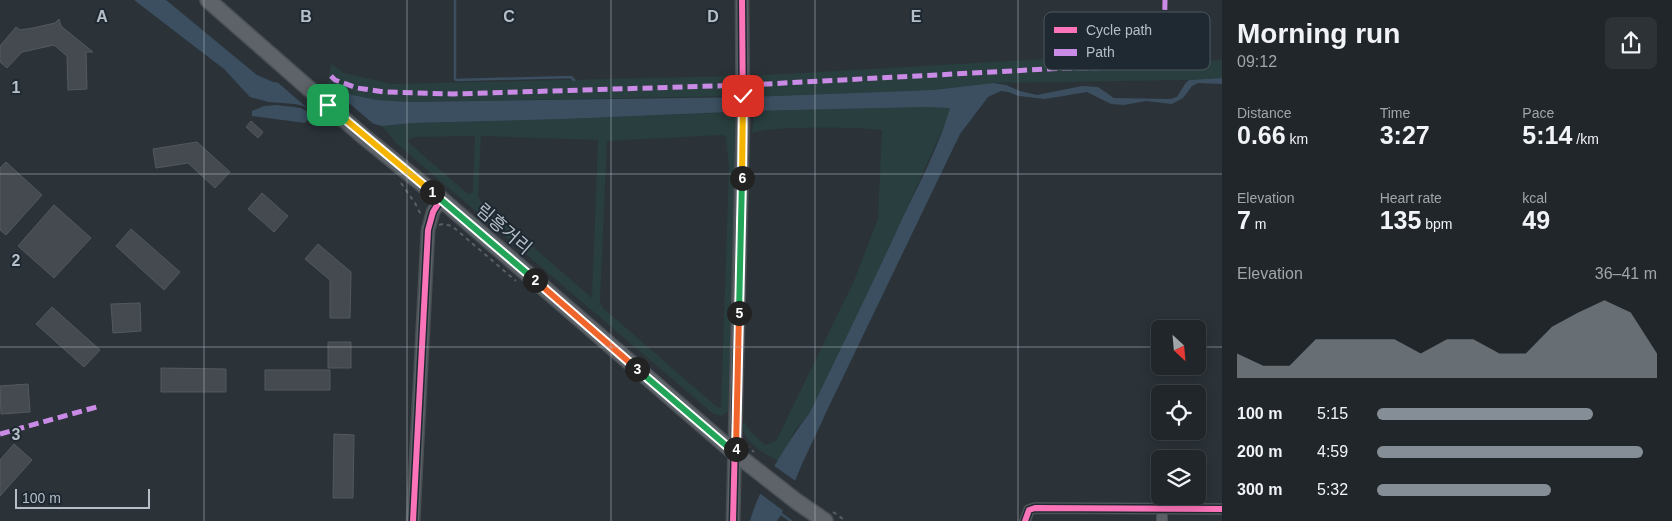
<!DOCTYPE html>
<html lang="en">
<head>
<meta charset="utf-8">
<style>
	body { margin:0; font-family:Arial,"Noto Sans KR",sans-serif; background:#2d3236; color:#f1f3f6; height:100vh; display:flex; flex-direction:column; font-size:19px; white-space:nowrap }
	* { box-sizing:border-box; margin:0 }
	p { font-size:16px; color:#a2a5a8 }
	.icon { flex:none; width:28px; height:28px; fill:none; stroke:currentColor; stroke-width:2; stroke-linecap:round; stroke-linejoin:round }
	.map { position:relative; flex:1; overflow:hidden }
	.panel { display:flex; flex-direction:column; background:#20262a; width:450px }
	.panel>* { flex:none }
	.needle { width:32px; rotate:154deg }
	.tools { position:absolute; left:1151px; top:320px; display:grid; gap:10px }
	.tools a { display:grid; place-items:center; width:55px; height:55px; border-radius:8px; background:#20262a; box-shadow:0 2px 12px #0003,0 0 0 1px #3d4347; font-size:25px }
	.scale { position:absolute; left:15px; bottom:12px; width:135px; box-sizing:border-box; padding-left:5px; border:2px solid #b6bfc8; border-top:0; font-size:14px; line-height:18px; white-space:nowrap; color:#b6bfc8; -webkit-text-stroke:4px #1f2932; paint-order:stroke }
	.pin { position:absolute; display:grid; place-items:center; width:42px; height:42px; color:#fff; margin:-21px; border-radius:10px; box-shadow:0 2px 8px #0006 }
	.km { position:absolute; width:25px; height:25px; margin:-12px; border-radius:50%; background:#222; color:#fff; font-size:14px; line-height:25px; text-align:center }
	.round { display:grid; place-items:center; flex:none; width:52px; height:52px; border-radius:8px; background:#2d3236 }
	.summary { display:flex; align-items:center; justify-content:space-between; height:85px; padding:0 15px }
	h1 { font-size:28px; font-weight:600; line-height:38px }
	.stats { display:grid; grid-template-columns:repeat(3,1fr); gap:8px; height:85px; padding:5px 15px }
	.stats div { display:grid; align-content:center }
	.stats b { font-size:25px; font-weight:600 }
	.stats small { font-size:14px; font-weight:400 }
	.stats p { font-size:14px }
	.chart { height:140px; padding:10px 15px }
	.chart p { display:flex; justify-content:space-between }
	.chart svg { width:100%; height:90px; margin-top:5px; fill:#858e96; opacity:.7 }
	ul { padding:0 15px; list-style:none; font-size:16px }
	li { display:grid; grid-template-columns:80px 60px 1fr; align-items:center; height:38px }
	li i { height:12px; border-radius:6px; background:#858e96 }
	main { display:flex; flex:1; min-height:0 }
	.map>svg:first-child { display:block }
	.green { fill:#293e3e; fill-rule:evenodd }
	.water { fill:#3b4f60 }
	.pier { fill:#2b3238 }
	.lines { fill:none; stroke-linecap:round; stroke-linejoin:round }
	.stream { stroke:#3b4f60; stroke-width:2.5 }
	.building { fill:#444a4f; stroke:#535a5f }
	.minor-casing { stroke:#494e53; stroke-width:12 }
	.tertiary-casing { stroke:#494e53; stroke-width:15 }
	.primary-casing { stroke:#494f55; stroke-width:18 }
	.path { stroke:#595f63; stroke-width:2; stroke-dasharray:4 4; stroke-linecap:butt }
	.minor { stroke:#5b6066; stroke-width:10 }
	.tertiary { stroke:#5b6066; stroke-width:12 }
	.primary { stroke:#5d6368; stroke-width:15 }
	.quiet { stroke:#ca8be6; stroke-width:5; stroke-dasharray:10 5; stroke-linecap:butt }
	.cycleway-casing { stroke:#1f2932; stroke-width:9 }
	.cycleway { stroke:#fb73b8; stroke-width:6 }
	.split-1-casing { stroke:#fff; stroke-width:10 }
	.split-2-casing { stroke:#fff; stroke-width:10 }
	.split-3-casing { stroke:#fff; stroke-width:10 }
	.split-4-casing { stroke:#fff; stroke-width:10 }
	.split-5-casing { stroke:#fff; stroke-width:10 }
	.split-6-casing { stroke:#fff; stroke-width:10 }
	.split-7-casing { stroke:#fff; stroke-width:10 }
	.split-1 { stroke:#f5b400; stroke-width:6 }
	.split-2 { stroke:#22a559; stroke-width:6 }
	.split-3 { stroke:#f0652b; stroke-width:6 }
	.split-4 { stroke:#22a559; stroke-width:6 }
	.split-5 { stroke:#f0652b; stroke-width:6 }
	.split-6 { stroke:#22a559; stroke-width:6 }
	.split-7 { stroke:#f5b400; stroke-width:6 }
	.grid { fill:none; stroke:#b6bfc8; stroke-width:1; stroke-opacity:0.55 }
	.labels { text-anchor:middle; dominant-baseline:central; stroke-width:4; stroke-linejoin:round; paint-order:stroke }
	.street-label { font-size:18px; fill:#b6bfc8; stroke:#1f2932 }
	.key { fill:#1f2932; stroke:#4c565f; stroke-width:1 }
	.key-label { font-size:14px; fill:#b6bfc8 }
	.grid-label { font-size:16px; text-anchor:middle; font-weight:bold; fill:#b6bfc8; stroke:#1f2932; stroke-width:4; stroke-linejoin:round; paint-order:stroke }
</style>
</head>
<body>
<main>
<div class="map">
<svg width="1222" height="521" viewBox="0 0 1222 521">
	<rect width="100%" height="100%" fill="#2b3238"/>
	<path class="green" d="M1133,54L1168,62L1222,60V78L1189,80L993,83L933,90L749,97V76Z
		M331,64L344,73L392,84L734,76L737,77V96L409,102C383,100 349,101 328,84Z
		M927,107L950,108L946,122L870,290L809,414L796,429L778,461C763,453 744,443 742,425L745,422L750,431L765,445L776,441L854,281L878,219L882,130C864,128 761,125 752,134L754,111Z
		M738,112L728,411C722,418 718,416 711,412L397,144L382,126L413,123L565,119ZM722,135L726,137L729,168L721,408L717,407L603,308L600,302L607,141ZM475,136L473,192L468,194L409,143L408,140L414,137ZM481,136L598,140L592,298L481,202L478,196Z"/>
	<path class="water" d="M134,0H166L257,75L273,82L333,88L352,95L377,100L409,102L751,97L933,90L993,83L1006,85L1020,91L1037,95L1082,86L1098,87L1114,98L1170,99L1177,97L1185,84L1189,80L1222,78V84L1198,83L1192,86L1183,98L1172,104L1146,101L1124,105L1111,104L1087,92L1045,99L1019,96L1008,92L1001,91L988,97L960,134L832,400L802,464L781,515L777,521H750C758,490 789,439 809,414C841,348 873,283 903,217C920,182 939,146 950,108L927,107L754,111L565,119L413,123L382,126L295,104L268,102L250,97L224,69Z
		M277,105L301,108L311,114L305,123L252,116V111L264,106Z"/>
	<path class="pier" d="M275,80L328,85L377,127L312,111L314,114Z
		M773,465L797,482L785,512L758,492Z"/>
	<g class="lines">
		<path class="stream" d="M455,0V79L456,80L571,77L574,80
			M780,513L791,521"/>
	</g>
	<path class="building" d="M59,19L61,26L93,52H86L87,89L68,90L67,56L54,45L22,52L7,68L0,62V46L16,27L20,30L33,28L55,23Z
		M251,121L263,132L258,138L246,127Z
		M197,142L230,172L215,188L188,163L156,168L153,149Z
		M6,162L42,195L6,235L0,230V168Z
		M262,193L288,216L274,232L248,209Z
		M54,205L91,238L54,278L18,246Z
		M131,229L180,272L164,290L116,246Z
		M318,244L351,272L350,318H330V280L305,259Z
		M140,303L141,331L113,333L111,304Z
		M52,307L100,350L84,367L36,324Z
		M328,342H351V368H328Z
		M161,368L226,369V392H161Z
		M265,370H330V390H265Z
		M28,384L30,412L1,414L0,386Z
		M334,434L354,435L353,498H333Z
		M14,444L32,460L0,496V460Z"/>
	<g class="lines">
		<g class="minor-casing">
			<path id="minor" d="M1162,508V521
				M1025,521L1029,510L1035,508L1222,509"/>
		</g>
		<g class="tertiary-casing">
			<path id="tertiary" d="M413,521L428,230L433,212L441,199
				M733,521L743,119L742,0"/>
		</g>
		<g class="primary-casing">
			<path id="primary" d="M208,0L363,136L441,199L736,454L796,501L825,521"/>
		</g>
		<path class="path" d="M401,183L415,203L421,215
			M439,225L443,224L452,226L516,281
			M746,445L754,452
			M833,512L846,521"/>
		<use href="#minor" class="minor"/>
		<use href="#tertiary" class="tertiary"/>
		<use href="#primary" class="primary"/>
		<path class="quiet" d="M331,76L335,80L357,88L385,92L453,94L747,85L1067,68L1141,67L1156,62L1164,53L1165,0
			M0,434L100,406"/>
		<g class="cycleway-casing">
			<path id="cycleway" d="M413,521L428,230L433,212L441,199
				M733,521L743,119L742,0
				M1025,521L1029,510L1035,508L1222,509"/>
		</g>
		<use href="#cycleway" class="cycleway"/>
	</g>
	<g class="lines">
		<g class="split-1-casing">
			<path id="split-1" d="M328,105L432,192"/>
		</g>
		<g class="split-2-casing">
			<path id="split-2" d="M432,192L535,280"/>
		</g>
		<g class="split-3-casing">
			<path id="split-3" d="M535,280L637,369"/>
		</g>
		<g class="split-4-casing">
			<path id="split-4" d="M637,369L736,454V449"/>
		</g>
		<g class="split-5-casing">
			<path id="split-5" d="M736,449L739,313"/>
		</g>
		<g class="split-6-casing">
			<path id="split-6" d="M739,313L742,178"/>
		</g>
		<g class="split-7-casing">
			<path id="split-7" d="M742,178L743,96"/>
		</g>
		<use href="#split-1" class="split-1"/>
		<use href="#split-2" class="split-2"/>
		<use href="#split-3" class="split-3"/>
		<use href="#split-4" class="split-4"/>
		<use href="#split-5" class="split-5"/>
		<use href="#split-6" class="split-6"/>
		<use href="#split-7" class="split-7"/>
	</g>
	<path class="grid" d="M204,0V521M407,0V521M611,0V521M815,0V521M1018,0V521M0,174H1222M0,347H1160M1198,347H1222"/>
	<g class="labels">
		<g class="street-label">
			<text transform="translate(504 229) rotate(41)">림흥거리</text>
		</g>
	</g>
	<rect x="1044" y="12" width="166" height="58" rx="8" class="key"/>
	<rect x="1054" y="27" width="23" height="6" fill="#fb73b8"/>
	<rect x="1054" y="49" width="23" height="7" fill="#ca8be6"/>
	<g class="key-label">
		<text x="1086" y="35">Cycle path</text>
		<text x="1086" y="57">Path</text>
	</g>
	<g class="grid-label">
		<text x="102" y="22">A</text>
		<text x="306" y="22">B</text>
		<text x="509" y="22">C</text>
		<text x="713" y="22">D</text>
		<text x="916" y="22">E</text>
		<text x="16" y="93">1</text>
		<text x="16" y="266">2</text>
		<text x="16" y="440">3</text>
	</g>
</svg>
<div class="tools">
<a><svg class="needle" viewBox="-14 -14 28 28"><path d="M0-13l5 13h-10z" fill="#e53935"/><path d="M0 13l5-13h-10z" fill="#a2a5a8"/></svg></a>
<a><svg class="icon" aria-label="locate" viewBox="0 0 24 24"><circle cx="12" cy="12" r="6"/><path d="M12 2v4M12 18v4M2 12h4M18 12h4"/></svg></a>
<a><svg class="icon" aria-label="layers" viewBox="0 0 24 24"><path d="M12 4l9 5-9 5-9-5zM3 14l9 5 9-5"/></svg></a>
</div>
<div class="scale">100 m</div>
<div class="pin" style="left:328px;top:105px;background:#1e9e55"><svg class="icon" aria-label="arrive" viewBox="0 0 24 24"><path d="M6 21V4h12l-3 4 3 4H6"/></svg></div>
<div class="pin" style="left:743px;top:96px;background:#d93025"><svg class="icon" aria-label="check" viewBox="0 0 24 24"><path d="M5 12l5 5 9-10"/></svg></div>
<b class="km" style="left:432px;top:192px">1</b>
<b class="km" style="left:535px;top:280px">2</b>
<b class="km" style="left:637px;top:369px">3</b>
<b class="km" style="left:736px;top:449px">4</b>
<b class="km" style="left:739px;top:313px">5</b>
<b class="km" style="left:742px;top:178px">6</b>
</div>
<section class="panel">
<div class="summary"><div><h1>Morning run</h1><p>09:12</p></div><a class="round"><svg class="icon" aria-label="share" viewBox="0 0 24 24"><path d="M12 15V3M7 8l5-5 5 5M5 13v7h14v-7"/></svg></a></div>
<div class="stats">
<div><p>Distance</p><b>0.66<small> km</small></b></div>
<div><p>Time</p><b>3:27</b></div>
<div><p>Pace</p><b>5:14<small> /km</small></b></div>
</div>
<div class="stats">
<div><p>Elevation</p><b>7<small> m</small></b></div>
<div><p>Heart rate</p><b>135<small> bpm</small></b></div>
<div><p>kcal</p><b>49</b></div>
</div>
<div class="chart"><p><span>Elevation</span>36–41 m</p>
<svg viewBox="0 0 160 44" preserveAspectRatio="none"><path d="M0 44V32L10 38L20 38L30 25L40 25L50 25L60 25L70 32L80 25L90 25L100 32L110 32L120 19L130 12L140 6L150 12L160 32V44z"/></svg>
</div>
<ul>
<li><b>100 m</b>5:15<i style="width:77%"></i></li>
<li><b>200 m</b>4:59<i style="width:95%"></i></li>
<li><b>300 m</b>5:32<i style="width:62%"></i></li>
</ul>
</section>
</main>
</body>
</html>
